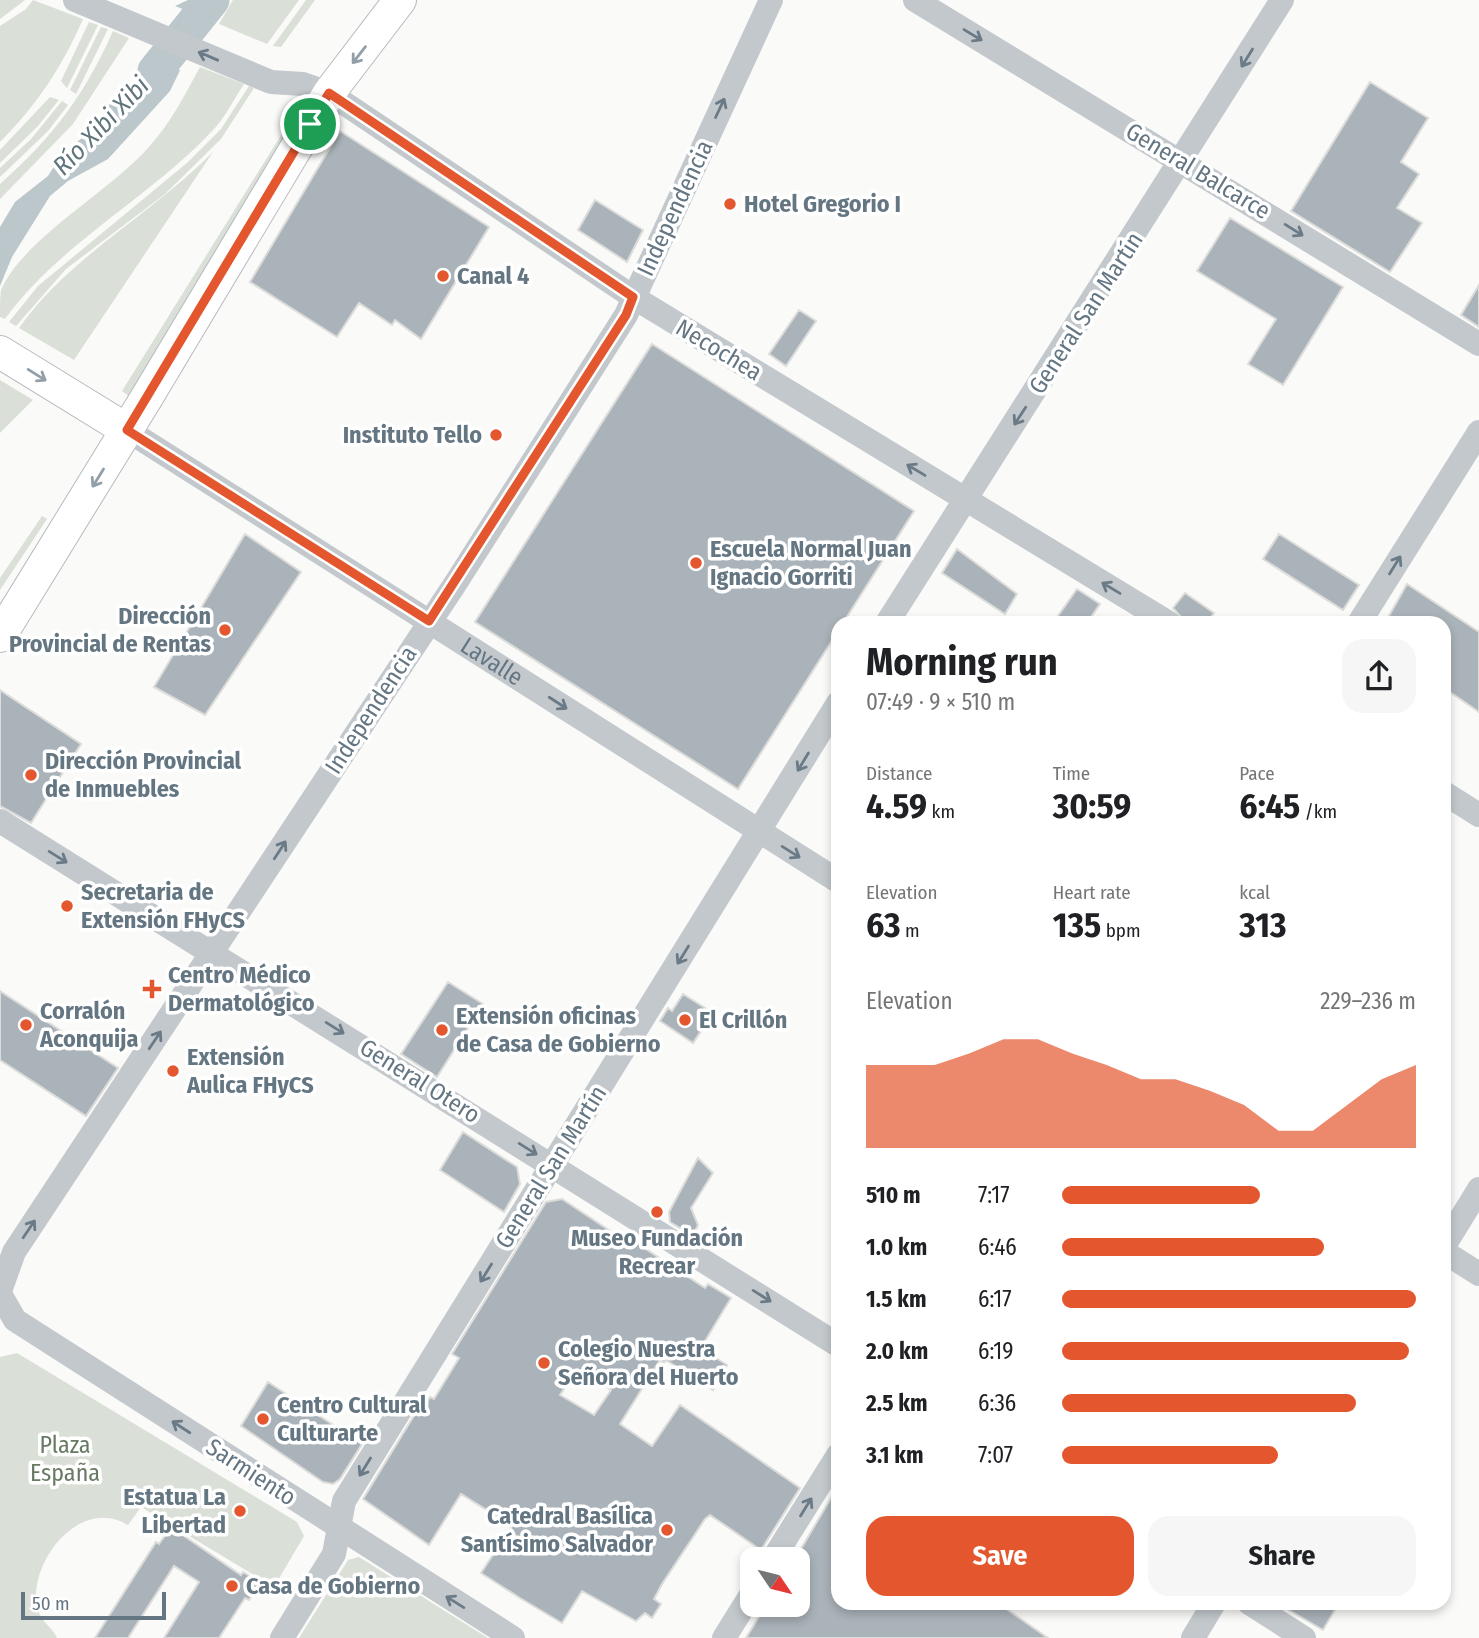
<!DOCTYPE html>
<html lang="en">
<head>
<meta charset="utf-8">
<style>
	body { margin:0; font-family:"Fira Sans Condensed",sans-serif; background:#f6f6f6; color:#202124; height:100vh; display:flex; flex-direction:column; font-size:26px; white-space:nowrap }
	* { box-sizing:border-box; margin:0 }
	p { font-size:23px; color:#757577 }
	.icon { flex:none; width:38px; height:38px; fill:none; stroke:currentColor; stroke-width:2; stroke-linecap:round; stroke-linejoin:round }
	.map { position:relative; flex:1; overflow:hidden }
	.details { position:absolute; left:831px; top:616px; width:620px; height:994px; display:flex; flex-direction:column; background:#fff; border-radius:21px; box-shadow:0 4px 10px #0003 }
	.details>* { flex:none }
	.needle { width:46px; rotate:125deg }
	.fabs { position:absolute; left:740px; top:1547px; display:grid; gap:14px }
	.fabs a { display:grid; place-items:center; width:70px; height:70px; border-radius:14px; background:#fff; box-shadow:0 4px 10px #0003; font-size:35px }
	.scale { position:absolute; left:21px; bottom:18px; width:145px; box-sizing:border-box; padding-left:7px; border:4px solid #657683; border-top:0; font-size:19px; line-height:24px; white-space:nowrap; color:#657683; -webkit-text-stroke:5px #fff; paint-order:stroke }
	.pin { position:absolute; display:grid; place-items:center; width:60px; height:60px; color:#fff; margin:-30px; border:4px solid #fff; border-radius:50%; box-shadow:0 2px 7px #0007 }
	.round { display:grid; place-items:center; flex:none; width:74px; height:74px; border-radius:21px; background:#f6f6f6 }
	.summary { display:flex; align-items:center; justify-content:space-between; height:119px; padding:0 35px }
	h1 { font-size:38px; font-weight:700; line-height:52px }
	.stats { display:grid; grid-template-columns:repeat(3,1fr); gap:10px; height:119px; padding:7px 35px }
	.stats div { display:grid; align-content:center }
	.stats b { font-size:35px; font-weight:700 }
	.stats small { font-size:19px; font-weight:400 }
	.stats p { font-size:19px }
	.chart { height:196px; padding:14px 35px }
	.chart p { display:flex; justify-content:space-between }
	.chart svg { width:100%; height:126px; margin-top:7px; fill:#e4572e; opacity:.7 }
	.action { display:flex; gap:14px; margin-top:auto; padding:14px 35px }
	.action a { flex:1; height:80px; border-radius:21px; background:#e4572e; color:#fff; font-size:28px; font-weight:700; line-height:80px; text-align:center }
	.action a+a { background:#f6f6f6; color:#202124 }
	ul { padding:0 35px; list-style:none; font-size:23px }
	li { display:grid; grid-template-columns:112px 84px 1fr; align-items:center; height:52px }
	li i { height:18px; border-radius:9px; background:#e4572e }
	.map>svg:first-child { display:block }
	.green { fill:#dadfd7 }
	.water { fill:#bbc7cb }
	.pier { fill:#fafaf8 }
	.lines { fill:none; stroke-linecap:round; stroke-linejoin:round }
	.river { stroke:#bbc7cb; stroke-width:35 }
	.building { fill:#aab3b9; stroke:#dcdcda; stroke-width:2; fill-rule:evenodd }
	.major-casing { stroke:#b5babe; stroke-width:34 }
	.minor { stroke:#c3c8cc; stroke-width:24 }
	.major { stroke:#fff; stroke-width:32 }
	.oneway { stroke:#6a7a87 }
	.oneway2 { stroke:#939fa8 }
	.route-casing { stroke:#fff; stroke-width:14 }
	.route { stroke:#e4572e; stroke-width:9 }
	.poi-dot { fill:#e4572e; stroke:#fff; stroke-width:2.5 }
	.labels { text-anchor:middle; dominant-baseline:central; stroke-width:7; stroke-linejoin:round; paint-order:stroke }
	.street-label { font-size:24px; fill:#657683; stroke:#fff }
	.poi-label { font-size:24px; font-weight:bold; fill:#657683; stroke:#fff; text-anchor:start }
	.park-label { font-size:24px; fill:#687a64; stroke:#fff }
	.water-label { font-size:26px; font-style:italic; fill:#60757c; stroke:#fff }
</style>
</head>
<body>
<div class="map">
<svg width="1479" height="1638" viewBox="0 0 1479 1638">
	<rect width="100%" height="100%" fill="#fafaf8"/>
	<path class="green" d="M0,0H25L0,19Z
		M33,0L83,19C62,67 37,105 0,142V26L26,9Z
		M233,0H299L267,44L219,24Z
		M306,0H315L281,47L273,46Z
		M89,22L98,25L67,88L61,81Z
		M101,27L108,29L76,94L70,90Z
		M113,31L129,38L73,124L0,199V184C53,137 84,96 113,31Z
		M200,67L244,84C234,99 226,116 214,129C150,198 60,243 5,319L0,317C0,309 0,297 1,290C24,238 109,192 148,148C170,124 185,95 200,67Z
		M249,86L254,88L221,139L165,194L66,269L16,326L9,322L38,286L187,163L221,129Z
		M50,97L59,100L37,127L0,163V150Z
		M62,101L68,105L48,131L0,177V168L31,139Z
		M283,132L290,136L129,396L122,391Z
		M213,152L74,360L19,328C69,257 152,214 213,152Z
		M0,380L33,400L0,433Z
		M42,516L47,519L0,590V578Z
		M17,1353L297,1522L304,1536L274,1587L141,1507L128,1525C83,1498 35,1553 36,1598C37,1622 52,1625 57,1638H0V1357Z
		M359,1557L488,1638H299L348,1560Z"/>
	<path class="water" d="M188,0H223L211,20L175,6Z
		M154,56L185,60L170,91L108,159L68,181L50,196L12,257L0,286V227L15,202L48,176L62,154L92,130L111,102L139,81Z"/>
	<path class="pier" d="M154,45L188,59L185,72L150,58Z"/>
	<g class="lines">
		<path class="river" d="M155,71L212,0"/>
	</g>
	<path class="building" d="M1370,82L1428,118L1401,162L1419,174L1397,208L1422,223L1390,272L1291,211Z
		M340,131L489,227L421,339L395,320L392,325L359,303L337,337L250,282Z
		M595,200L643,230L627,262L578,230Z
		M1230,218L1343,287L1283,385L1248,364L1276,319L1197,271Z
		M1479,285V327L1461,315Z
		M799,310L816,321L786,366L769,354Z
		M652,344L914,511L843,623H838V631L738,789L475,622Z
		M245,534L301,572L205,715L154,687Z
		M1279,534L1359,585L1343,610L1263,559Z
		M957,549L1017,594L1005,614L942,573Z
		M1407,584L1479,632V712L1444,688V623H1385Z
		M1077,589L1100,604L1087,623H1053Z
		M1185,593L1214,613L1207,623H1186L1173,608Z
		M0,690L81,744L31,823L0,806Z
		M448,982L483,1004L437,1077L401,1054Z
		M0,991L118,1068L86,1116L0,1060Z
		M683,994L713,1013L693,1043L660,1021L668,1008L672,1011Z
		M463,1132L517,1167L520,1184L504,1212L440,1170Z
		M698,1158L713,1173L691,1208L698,1225L693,1236L670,1222L669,1212Z
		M562,1199L630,1244L632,1240L705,1288L708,1284L731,1298L705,1341L709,1343L706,1348L712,1351L710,1354L727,1365L713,1390L666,1360L664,1363L660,1360L620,1424L652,1446L680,1405L800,1488L761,1550L710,1515L705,1519L662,1584L654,1599L661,1604L652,1618L645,1613L636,1621L582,1591L562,1623L520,1598L481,1573L512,1526L461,1494L429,1545L363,1499L423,1401L426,1403L430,1397L434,1399L459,1358L452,1354L546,1202ZM577,1369L611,1390L594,1415L560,1395Z
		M268,1382L362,1444L340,1479L333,1484L323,1482L241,1426Z
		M838,1486V1603H998L1048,1638H746L766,1605H798V1554Z
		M171,1527L241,1575L243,1572L260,1582L249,1600L245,1598L219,1638H164L199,1582L174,1566L128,1638H95L156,1542L159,1544Z
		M1277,1603H1339L1323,1630Z"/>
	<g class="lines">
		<g class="major-casing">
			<path id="major" d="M0,352L127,430
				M0,636L147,397L329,93L400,0"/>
		</g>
		<g class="minor">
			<path d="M75,0L271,82L303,84L329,93L633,297L1169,623"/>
			<path d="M915,0L1479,344"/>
			<path id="s1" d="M127,430L838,881"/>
			<path d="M887,623L1282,0"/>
			<path d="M1359,623L1479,432"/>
			<path d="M1444,793L1479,815"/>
			<path d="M0,821L838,1345"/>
			<path d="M1444,1246L1479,1189"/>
			<path d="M1444,1252L1479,1274"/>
			<path d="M0,1291L14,1252L457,581L626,315L771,0"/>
			<path d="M0,1294L15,1320L513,1638"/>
			<path d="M773,1559L838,1455"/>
			<path d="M1249,1603L1304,1638"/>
			<path d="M282,1638L334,1554L344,1501L838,703"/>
			<path d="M724,1638L752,1593"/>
			<path d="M1193,1638L1214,1603"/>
		</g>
		<use href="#major" class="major"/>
	</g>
	<defs><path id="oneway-shaft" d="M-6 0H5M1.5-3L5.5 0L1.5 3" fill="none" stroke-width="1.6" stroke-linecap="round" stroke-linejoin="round" transform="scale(1.75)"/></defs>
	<g class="oneway">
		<use href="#oneway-shaft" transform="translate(973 35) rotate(31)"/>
		<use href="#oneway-shaft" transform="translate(208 56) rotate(-157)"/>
		<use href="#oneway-shaft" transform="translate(1247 58) rotate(122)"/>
		<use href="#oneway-shaft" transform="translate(720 108) rotate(-65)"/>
		<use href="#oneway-shaft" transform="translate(1294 230) rotate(32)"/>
		<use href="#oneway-shaft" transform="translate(1020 416) rotate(123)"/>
		<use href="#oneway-shaft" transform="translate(916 470) rotate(-149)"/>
		<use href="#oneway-shaft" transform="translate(1395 565) rotate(-58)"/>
		<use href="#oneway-shaft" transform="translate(1111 588) rotate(-149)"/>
		<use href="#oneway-shaft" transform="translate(558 703) rotate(33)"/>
		<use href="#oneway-shaft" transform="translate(803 762) rotate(121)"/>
		<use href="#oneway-shaft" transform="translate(280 850) rotate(-57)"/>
		<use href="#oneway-shaft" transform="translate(791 852) rotate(32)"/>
		<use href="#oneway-shaft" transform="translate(58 857) rotate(32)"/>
		<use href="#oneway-shaft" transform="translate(683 955) rotate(122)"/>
		<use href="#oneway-shaft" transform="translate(335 1028) rotate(32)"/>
		<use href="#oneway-shaft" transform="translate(155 1040) rotate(-56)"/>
		<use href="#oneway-shaft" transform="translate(528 1149) rotate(32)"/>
		<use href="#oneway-shaft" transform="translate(29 1229) rotate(-56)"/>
		<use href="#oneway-shaft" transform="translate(486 1273) rotate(122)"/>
		<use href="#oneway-shaft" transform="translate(762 1296) rotate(32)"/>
		<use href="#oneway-shaft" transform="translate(181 1427) rotate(-147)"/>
		<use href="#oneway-shaft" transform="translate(365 1467) rotate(122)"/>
		<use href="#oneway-shaft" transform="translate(806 1507) rotate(-58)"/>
		<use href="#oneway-shaft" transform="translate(455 1602) rotate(-148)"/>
	</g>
	<g class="oneway2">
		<use href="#oneway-shaft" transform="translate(359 55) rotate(128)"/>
		<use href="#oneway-shaft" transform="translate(37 375) rotate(32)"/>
		<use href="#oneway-shaft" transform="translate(98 478) rotate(122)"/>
	</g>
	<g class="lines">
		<g class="route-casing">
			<path id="route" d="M329,93L633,297L626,315L429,621L127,430Z"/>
		</g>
		<use href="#route" class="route"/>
	</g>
	<g class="poi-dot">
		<circle cx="730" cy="204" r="7"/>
		<circle cx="443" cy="276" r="7"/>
		<circle cx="496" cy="435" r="7"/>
		<circle cx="696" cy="563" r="7"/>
		<circle cx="225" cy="630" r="7"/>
		<circle cx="31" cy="775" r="7"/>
		<circle cx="67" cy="906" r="7"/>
		<path d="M148.5 978.5h7v7h7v7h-7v7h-7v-7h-7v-7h7z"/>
		<circle cx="685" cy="1020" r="7"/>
		<circle cx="26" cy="1025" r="7"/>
		<circle cx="442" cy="1030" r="7"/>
		<circle cx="173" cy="1071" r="7"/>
		<circle cx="657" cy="1212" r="7"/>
		<circle cx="544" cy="1363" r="7"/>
		<circle cx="263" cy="1419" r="7"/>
		<circle cx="240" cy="1511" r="7"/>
		<circle cx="667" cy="1530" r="7"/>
		<circle cx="232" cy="1586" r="7"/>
	</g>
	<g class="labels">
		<g class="street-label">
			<text transform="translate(1198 171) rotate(31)">General Balcarce</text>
			<text transform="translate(675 208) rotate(-65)">Independencia</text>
			<text transform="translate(1086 313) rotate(-57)">General San Martín</text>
			<text transform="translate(719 350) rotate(31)">Necochea</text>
			<text stroke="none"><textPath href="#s1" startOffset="432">Lavalle</textPath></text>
			<text transform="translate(371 710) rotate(-57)">Independencia</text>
			<text transform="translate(420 1081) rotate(32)">General Otero</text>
			<text transform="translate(551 1167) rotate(-58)">General San Martín</text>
			<text transform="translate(251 1472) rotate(33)">Sarmiento</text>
		</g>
		<g class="poi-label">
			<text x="744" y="204">Hotel Gregorio I</text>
			<text x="457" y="276">Canal 4</text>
			<text x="482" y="435" text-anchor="end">Instituto Tello</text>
			<text x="710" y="549">Escuela Normal Juan<tspan x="710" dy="28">Ignacio Gorriti</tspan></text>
			<text x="211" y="616" text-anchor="end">Dirección<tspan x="211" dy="28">Provincial de Rentas</tspan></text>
			<text x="45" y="761">Dirección Provincial<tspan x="45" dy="28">de Inmuebles</tspan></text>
			<text x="81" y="892">Secretaria de<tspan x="81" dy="28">Extensión FHyCS</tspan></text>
			<text x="168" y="975">Centro Médico<tspan x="168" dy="28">Dermatológico</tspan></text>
			<text x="40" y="1011">Corralón<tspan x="40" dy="28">Aconquija</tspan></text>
			<text x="456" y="1016">Extensión oficinas<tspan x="456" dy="28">de Casa de Gobierno</tspan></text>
			<text x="699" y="1020">El Crillón</text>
			<text x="187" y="1057">Extensión<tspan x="187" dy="28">Aulica FHyCS</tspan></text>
			<text x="657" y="1238" text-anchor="middle">Museo Fundación<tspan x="657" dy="28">Recrear</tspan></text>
			<text x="558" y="1349">Colegio Nuestra<tspan x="558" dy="28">Señora del Huerto</tspan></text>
			<text x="277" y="1405">Centro Cultural<tspan x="277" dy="28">Culturarte</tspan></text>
			<text x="226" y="1497" text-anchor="end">Estatua La<tspan x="226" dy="28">Libertad</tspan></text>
			<text x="653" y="1516" text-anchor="end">Catedral Basílica<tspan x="653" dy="28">Santísimo Salvador</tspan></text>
			<text x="246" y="1586">Casa de Gobierno</text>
		</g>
		<g class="park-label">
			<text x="65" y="1445">Plaza<tspan x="65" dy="28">España</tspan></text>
		</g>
		<g class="water-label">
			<text transform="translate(101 126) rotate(-46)">Río Xibi Xibi</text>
		</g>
	</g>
</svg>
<div class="fabs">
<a><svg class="needle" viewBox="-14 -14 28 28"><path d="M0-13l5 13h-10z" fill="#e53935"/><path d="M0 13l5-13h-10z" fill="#757577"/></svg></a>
</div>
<div class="scale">50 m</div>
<div class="pin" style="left:310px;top:124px;background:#1e9e55"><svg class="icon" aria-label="arrive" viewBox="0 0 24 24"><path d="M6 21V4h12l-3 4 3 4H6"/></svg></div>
<section class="details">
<div class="summary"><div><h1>Morning run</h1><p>07:49 · 9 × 510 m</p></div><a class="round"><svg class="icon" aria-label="share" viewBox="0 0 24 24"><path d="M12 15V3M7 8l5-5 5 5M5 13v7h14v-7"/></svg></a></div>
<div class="stats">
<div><p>Distance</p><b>4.59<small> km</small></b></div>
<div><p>Time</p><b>30:59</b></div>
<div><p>Pace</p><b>6:45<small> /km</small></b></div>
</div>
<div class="stats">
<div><p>Elevation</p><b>63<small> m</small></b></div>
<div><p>Heart rate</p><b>135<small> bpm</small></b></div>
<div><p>kcal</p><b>313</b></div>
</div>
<div class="chart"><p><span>Elevation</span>229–236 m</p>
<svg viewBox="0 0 160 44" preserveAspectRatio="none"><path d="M0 44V15L10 15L20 15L30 11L40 6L50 6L60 11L70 15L80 20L90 20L100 24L110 29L120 38L130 38L140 29L150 20L160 15V44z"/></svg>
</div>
<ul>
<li><b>510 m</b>7:17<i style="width:56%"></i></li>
<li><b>1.0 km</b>6:46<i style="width:74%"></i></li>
<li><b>1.5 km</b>6:17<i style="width:100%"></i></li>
<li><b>2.0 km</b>6:19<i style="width:98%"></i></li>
<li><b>2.5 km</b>6:36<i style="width:83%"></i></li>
<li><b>3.1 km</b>7:07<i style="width:61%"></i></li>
</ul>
<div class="action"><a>Save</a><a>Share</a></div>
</section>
</div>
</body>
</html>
